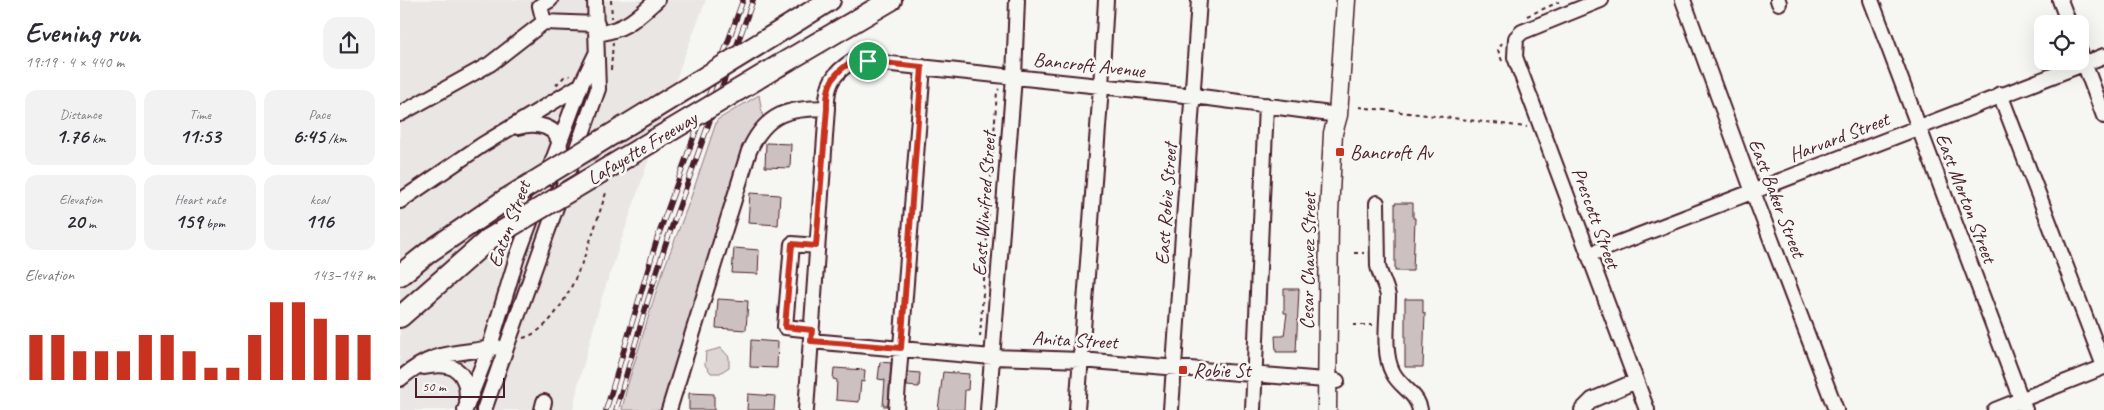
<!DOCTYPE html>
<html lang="en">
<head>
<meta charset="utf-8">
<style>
	body { margin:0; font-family:Caveat,sans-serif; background:#f2f2f3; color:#2b2b33; height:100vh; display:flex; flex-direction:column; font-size:19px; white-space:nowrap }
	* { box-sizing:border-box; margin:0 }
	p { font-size:16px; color:#7c7c81 }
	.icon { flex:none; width:28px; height:28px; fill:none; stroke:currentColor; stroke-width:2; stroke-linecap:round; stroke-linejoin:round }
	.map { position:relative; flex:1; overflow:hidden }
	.side { display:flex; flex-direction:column; background:#fff; width:400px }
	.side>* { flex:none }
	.fabs { position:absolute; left:1634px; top:15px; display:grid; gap:10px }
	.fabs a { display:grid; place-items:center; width:55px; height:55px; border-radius:10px; background:#fff; box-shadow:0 5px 20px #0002; font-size:25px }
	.scale { position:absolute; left:15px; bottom:12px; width:90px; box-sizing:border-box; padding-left:5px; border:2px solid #4a1f2b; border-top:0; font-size:14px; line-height:18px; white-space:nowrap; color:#4a1f2b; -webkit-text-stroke:4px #f6f6f2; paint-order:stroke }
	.pin { position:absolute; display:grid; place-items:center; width:42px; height:42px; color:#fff; margin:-21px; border:2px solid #fff; border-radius:50%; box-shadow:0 1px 5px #0007 }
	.round { display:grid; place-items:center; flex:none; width:52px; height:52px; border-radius:15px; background:#f2f2f3 }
	.summary { display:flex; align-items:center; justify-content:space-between; height:85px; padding:0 25px }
	h1 { font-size:28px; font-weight:700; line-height:38px }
	.stats { display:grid; grid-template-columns:repeat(3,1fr); gap:8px; height:85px; padding:5px 25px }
	.stats div { display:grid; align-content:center; border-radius:12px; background:#f2f2f3; text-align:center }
	.stats b { font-size:21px; font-weight:700 }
	.stats small { font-size:14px; font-weight:400 }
	.stats p { font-size:14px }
	.chart { height:140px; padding:10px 25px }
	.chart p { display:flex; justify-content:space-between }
	.chart svg { width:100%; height:90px; margin-top:5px; stroke:#c8321e; stroke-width:6 }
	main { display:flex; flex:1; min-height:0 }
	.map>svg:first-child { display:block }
	.built { fill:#e9e6e3 }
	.green { fill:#ddd6d5; stroke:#947a80 }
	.building { fill:#ccc1c0; stroke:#4a1f2b }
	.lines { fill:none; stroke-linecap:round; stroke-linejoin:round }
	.minor-casing { stroke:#4a1f2b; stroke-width:18 }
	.major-casing { stroke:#4a1f2b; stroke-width:21 }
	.highway-casing { stroke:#4a1f2b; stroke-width:24 }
	.path { stroke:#4a1f2b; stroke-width:2; stroke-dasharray:4 4; stroke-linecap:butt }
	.minor { stroke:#f6f6f2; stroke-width:14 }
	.major { stroke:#f6f6f2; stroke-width:18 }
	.highway { stroke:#f6f6f2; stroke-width:20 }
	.rail-casing { stroke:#4a1f2b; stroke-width:5.5 }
	.rail { stroke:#f6f6f2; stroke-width:4; stroke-dasharray:11; stroke-linecap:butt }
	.highway-bridge-casing { stroke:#4a1f2b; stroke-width:24; stroke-linecap:butt }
	.highway-bridge { stroke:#f6f6f2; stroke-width:20 }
	.route-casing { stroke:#fff; stroke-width:10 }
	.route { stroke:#c8321e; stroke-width:6 }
	.poi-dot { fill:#c8321e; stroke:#f6f6f2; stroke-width:2 }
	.labels { text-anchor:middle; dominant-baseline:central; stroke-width:5; stroke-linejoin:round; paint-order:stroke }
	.street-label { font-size:20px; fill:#4a1f2b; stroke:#f6f6f2 }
	.poi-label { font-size:20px; fill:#4a1f2b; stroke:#f6f6f2; text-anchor:start }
</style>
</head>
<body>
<main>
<section class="side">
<div class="summary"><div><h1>Evening run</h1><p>19:19 · 4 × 440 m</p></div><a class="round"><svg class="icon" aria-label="share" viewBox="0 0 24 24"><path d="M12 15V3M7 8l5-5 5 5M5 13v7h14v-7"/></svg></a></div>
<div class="stats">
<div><p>Distance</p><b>1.76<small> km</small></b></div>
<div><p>Time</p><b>11:53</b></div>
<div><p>Pace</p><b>6:45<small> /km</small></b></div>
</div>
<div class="stats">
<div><p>Elevation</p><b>20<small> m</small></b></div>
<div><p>Heart rate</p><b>159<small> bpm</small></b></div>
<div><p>kcal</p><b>116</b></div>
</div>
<div class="chart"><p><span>Elevation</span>143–147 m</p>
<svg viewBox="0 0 160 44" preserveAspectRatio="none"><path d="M5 44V22M15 44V22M25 44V30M35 44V30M45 44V30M55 44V22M65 44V22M75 44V30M85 44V38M95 44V38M105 44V22M115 44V6M125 44V6M135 44V14M145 44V22M155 44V22"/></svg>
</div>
</section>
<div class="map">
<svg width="1704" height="410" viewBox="0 0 1704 410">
	<rect width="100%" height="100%" fill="#f6f6f2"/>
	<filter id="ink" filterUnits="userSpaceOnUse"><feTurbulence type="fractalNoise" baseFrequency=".02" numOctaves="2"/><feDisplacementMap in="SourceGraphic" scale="10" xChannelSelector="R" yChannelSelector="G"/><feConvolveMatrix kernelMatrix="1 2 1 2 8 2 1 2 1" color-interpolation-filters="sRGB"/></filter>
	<g filter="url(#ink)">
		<path class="built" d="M0,0H306L282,62L202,297L178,384L173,410H0Z"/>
		<path class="green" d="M359,95L363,118L350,131L341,151L262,410H222L227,387L260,279L290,200L317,120Z
			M321,348L329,357V367L320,373H311L305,365L306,352Z"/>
		<path class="building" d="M366,143L391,144L390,168L365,167Z
			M350,193L380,195L378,225L348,223Z
			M995,203H1013V218H1015L1013,271H995Z
			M334,248L359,250L358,274L332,273Z
			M884,289H899L896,352H876L875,336H884L887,313H884Z
			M318,299L348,301L346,330L316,328Z
			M1005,299H1023V313H1025L1023,367H1005Z
			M351,340L378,342L377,368L350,367Z
			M480,362L491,363L488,406H483L485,380L478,379Z
			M434,368L465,370L464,382L461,381L459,402L436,400L437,380L433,379Z
			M508,372L520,373L519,387L507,386Z
			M543,372L569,374L568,390H565L564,410H538Z
			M289,393L314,394V410H289Z
			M348,394L375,396L374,410H347Z"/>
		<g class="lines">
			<g class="minor-casing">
				<path id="minor" d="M1201,0L1122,32L1116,38L1115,57L1247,410
					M1283,0L1353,192L1436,410
					M1378,0L1379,3
					M1471,0L1625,410
					M1660,0L1669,24
					M144,22L140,6L150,0
					M197,34C227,29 235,19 257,0
					M1680,52L1704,116
					M1600,94L1704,366
					M0,114L90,64L144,22L197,24
					M118,127C136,122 159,125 160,148
					M0,201L82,145L181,85
					M977,203L978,266C980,276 986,285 988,296C988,317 982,354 993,373C1000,387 1017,393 1020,410
					M1188,255L1704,56
					M412,330L385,327L392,244L417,246
					M411,341L592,357L681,360L937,381
					M24,367C53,361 68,370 67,401
					M0,379C35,349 55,355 97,347
					M65,410L89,349L117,257L181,85L196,54
					M84,410L198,89L195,0
					M142,410L144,402
					M269,410L349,151C366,113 388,108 427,108
					M406,410L427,108C426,84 433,73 454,60L794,96L938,115
					M496,410L523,67
					M588,410L614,77L617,0
					M677,410L701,87L706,0
					M771,410L799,0
					M853,410L866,105
					M1182,410L1192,400L1236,381
					M1595,410L1704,367"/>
			</g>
			<g class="major-casing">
				<path id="major" d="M927,410L929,213L933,133L938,115L946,0"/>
			</g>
			<g class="highway-casing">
				<path id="highway" d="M395,22L430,0
					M380,65L491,0
					M0,275L29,252L105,200
					M0,317L89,239"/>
			</g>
			<path class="path" d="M211,0L212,18
				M1127,16L1159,2
				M1102,61L1098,50L1102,43
				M211,70L213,42
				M156,85L164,77L170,76
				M959,107L1127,127
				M954,253H964
				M953,325H973
				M580,337L597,91L599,89
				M123,338C169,326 193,230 207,190"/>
			<use href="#minor" class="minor"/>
			<use href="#major" class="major"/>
			<use href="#highway" class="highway"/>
			<g class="rail-casing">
				<path id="rail" d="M206,410L257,239L343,0
					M216,410L247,303L266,243L353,0"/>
			</g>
			<use href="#rail" class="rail"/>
			<g class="highway-bridge-casing">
				<path id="highway-bridge" d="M105,200L395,22
					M89,239L380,65"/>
			</g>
			<use href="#highway-bridge" class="highway-bridge"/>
		</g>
	</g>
	<g class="lines" filter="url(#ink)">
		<g class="route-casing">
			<path id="route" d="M454,60L522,67L501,348L411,341L412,330L385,327L392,244L416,246L427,108C426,84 433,73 454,60Z"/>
		</g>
		<use href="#route" class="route"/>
	</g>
	<g class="poi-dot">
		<rect x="935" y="147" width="10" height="10" rx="2.5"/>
		<rect x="778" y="365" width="10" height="10" rx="2.5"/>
	</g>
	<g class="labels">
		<g class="street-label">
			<text transform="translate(689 65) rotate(6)">Bancroft Avenue</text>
			<text transform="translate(1439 137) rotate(-21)">Harvard Street</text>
			<text transform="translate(242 148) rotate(-31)">Lafayette Freeway</text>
			<text transform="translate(1377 198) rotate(69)">East Baker Street</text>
			<text transform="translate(1566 198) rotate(69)">East Morton Street</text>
			<text transform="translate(584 204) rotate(-86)">East Winifred Street</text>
			<text transform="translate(766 204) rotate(-86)">East Robie Street</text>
			<text transform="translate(1196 218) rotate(70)">Prescott Street</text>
			<text transform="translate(109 224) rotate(-70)">Eaton Street</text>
			<text transform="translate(908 261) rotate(-89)">Cesar Chavez Street</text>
			<text transform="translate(675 340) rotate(3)">Anita Street</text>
		</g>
		<g class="poi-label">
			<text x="950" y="152">Bancroft Av</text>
			<text x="793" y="370">Robie St</text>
		</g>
	</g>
</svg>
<div class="fabs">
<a><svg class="icon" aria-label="locate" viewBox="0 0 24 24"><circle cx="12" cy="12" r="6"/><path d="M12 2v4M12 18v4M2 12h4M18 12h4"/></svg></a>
</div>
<div class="scale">50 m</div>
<div class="pin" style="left:468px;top:61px;background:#1e9e55"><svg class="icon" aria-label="arrive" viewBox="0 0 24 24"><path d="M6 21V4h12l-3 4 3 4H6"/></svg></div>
</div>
</main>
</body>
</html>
